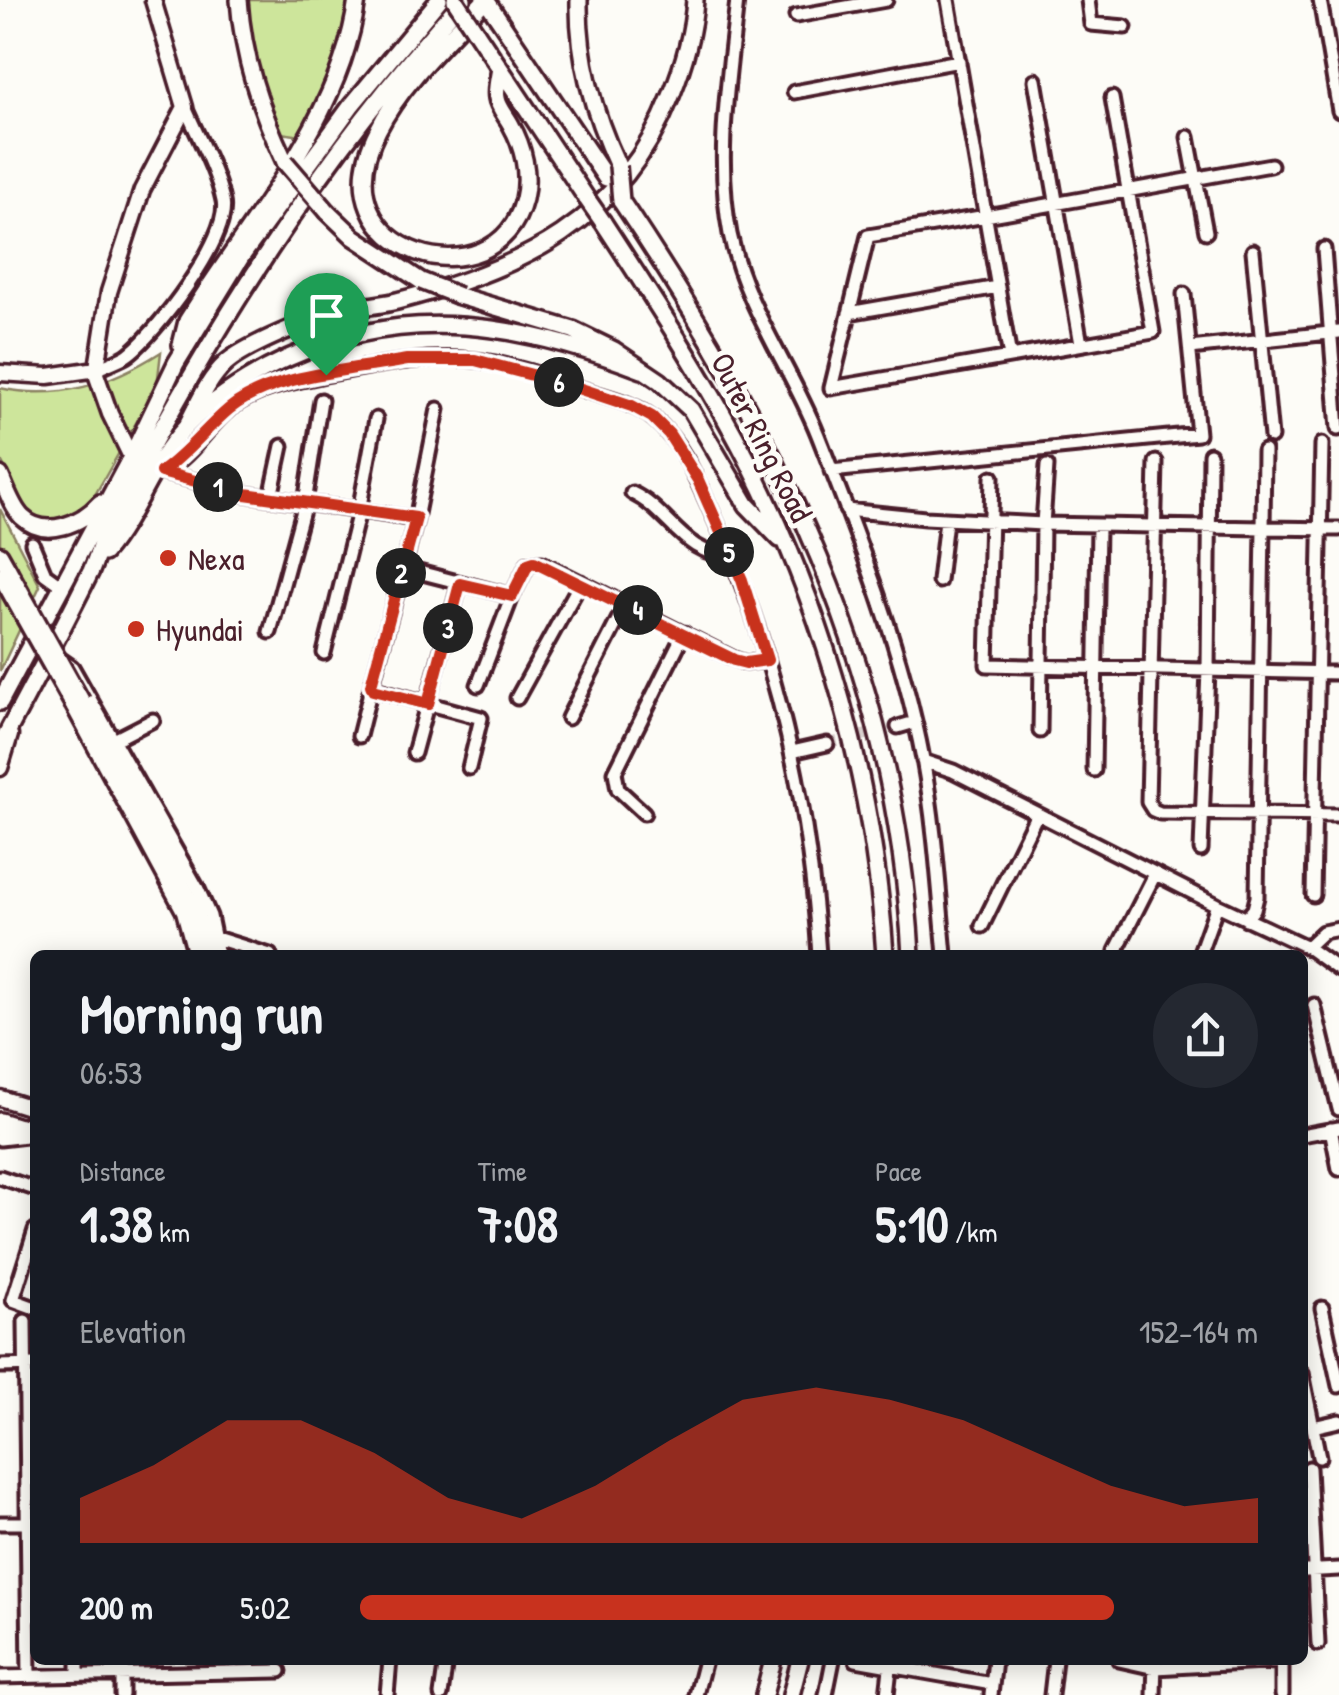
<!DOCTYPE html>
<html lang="en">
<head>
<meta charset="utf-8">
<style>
	body { margin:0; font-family:"Patrick Hand",sans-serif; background:#242831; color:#f1f3f6; height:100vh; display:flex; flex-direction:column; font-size:38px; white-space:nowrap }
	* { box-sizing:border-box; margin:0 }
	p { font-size:32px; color:#9ea1a6 }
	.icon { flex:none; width:55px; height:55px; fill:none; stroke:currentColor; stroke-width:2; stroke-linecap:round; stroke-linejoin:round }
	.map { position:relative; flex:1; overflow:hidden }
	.panel { position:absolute; left:30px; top:950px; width:1278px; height:715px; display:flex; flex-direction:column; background:#171b24; border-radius:15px; box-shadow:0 5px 25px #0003 }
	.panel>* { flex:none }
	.pin { position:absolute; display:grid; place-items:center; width:85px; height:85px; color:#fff; margin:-102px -42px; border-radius:50% 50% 50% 0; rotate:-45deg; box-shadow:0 0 10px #0007 }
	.pin .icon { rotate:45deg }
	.km { position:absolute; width:50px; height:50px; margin:-25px; border-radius:50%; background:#222; color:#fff; font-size:28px; line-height:50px; text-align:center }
	.round { display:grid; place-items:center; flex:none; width:105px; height:105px; border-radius:52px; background:#242831 }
	.summary { display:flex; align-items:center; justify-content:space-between; height:170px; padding:0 50px }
	h1 { font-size:55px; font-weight:800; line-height:75px }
	.figures { display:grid; grid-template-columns:repeat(3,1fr); gap:15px; height:170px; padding:10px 50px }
	.figures div { display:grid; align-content:center }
	.figures b { font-size:50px; font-weight:800 }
	.figures small { font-size:28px; font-weight:400 }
	.figures p { font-size:28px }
	.chart { height:280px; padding:20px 50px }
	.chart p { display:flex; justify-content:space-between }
	.chart svg { width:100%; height:180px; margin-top:10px; fill:#c8321e; opacity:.7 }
	ul { padding:0 50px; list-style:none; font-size:32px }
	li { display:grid; grid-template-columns:160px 120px 1fr; align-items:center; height:75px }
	li i { height:25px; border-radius:12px; background:#c8321e }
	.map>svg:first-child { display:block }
	.green { fill:#cde59b; stroke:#8c8263; stroke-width:2.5 }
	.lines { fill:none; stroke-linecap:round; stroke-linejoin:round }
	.minor-tunnel { stroke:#d9d0ce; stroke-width:11; stroke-dasharray:11 5.5; stroke-linecap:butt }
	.minor-casing { stroke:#4a1f2b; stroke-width:19 }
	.major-casing { stroke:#4a1f2b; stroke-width:21 }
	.highway-casing { stroke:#4a1f2b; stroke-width:22 }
	.minor { stroke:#fdfcf7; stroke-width:11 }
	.major { stroke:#fdfcf7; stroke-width:14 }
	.highway { stroke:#fdfcf7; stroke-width:15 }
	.major-bridge-casing { stroke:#4a1f2b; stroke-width:21; stroke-linecap:butt }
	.highway-bridge-casing { stroke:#4a1f2b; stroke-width:22; stroke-linecap:butt }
	.major-bridge { stroke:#fdfcf7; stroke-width:14 }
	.highway-bridge { stroke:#fdfcf7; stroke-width:15 }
	.route-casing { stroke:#fff; stroke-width:20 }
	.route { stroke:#c8321e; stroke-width:12 }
	.poi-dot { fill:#c8321e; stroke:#fdfcf7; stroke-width:4 }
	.labels { text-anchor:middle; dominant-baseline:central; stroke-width:10; stroke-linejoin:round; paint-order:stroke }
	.street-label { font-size:32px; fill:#4a1f2b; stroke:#fdfcf7 }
	.poi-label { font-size:32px; fill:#4a1f2b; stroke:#fdfcf7; text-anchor:start }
</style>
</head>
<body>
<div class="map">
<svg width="1339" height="1695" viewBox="0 0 1339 1695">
	<rect width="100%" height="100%" fill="#fdfcf7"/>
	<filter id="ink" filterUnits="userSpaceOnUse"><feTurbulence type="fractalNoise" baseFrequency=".01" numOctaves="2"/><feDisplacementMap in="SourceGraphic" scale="20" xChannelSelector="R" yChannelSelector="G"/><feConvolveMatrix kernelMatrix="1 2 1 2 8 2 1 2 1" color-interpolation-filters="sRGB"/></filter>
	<g filter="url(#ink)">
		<path class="green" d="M246,0H353L339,62L302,136L281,133C261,93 246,46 246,0Z
			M161,352L157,386L88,507L62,520L30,517L0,458V388C59,401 111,384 161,352Z
			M0,509L40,586L0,671Z"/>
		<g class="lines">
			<path class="minor-tunnel" d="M827,744L898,727"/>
			<g class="minor-casing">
				<path id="minor" d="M737,0C729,78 715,156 730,234C745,307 791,367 818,435C859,540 902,648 923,759C935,824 939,890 945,955
					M948,0L1010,357
					M1088,0L1091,24L1125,27
					M1320,0L1339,111
					M796,16L886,0
					M1035,80L1081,344
					M794,92L959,61
					M1112,98L1153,332L831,388L868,236C1002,214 1136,189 1271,165
					M1188,137L1206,232
					M1324,249L1338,429
					M1253,251L1271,437
					M849,313L998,287
					M1190,348L1339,332
					M97,369C106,365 117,361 126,356C155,336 231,236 223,201C217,171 197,135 185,107
					M1264,451L1263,528L1339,529
					M1156,462L1148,802L1153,810L1160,813L1339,815
					M1047,466L1043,524L1263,528L1257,897L1254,909L1246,919
					M831,471L1198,434L1184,294
					M161,472L245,494L416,519L403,568L512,596L528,564L542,563L734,659L746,663L767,660
					M152,473C187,469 206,425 232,407C260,387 292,382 325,375C373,366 425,354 475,360C511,364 550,378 585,390C608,398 635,403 654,419C681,442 696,477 710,508C775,648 809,801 819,955
					M992,477L987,665L1339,673
					M632,493C670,511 684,557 731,555
					M271,497L282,446
					M846,510L925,518L1043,524L1040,731
					M416,519L438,409
					M32,543L45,574L63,587
					M403,568L371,688L481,718L469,768
					M939,581L946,520
					M270,632L305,503L321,400
					M324,653L359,511L376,419
					M59,658L72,667L198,889L210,916L218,955
					M478,685L512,596
					M517,698L581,582
					M568,718L626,604
					M898,727L915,722
					M359,736L371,688
					M114,740L153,720
					M792,752L827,744
					M414,753L460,583
					M923,761L953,771L1217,905L1307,947L1339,970
					M1094,770L1098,527
					M644,813L618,789L615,772L684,633
					M1201,850L1208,670L1210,454
					M1313,895L1322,444
					M982,926L1037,814
					M216,938L270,955
					M1307,947L1323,932L1339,929
					M1116,951L1155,874
					M1199,955L1217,905
					M1314,1005L1339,1109
					M1331,1129L1339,1169
					M1302,1135L1339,1128
					M0,1139L35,1135
					M0,1177L35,1189
					M35,1230L13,1300L35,1308
					M1322,1308L1339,1386
					M25,1321L29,1676
					M0,1366L35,1365
					M1302,1373L1319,1457
					M1313,1427L1339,1421
					M1309,1468L1318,1644
					M0,1523H35
					M1302,1571L1339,1569
					M78,1660V1675
					M122,1660V1695
					M856,1660L992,1684
					M1119,1660L1155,1668L1282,1661
					M1282,1660V1695
					M0,1677L280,1671
					M387,1695L390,1660
					M441,1695L446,1660
					M696,1695L705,1660
					M826,1695L833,1660
					M887,1695L891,1660
					M991,1695L995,1660
					M1051,1695L1055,1660
					M1154,1695L1155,1660"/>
			</g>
			<g class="major-casing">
				<path id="major" d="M0,373L48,376L97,369
					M131,457L110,414L96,374L109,292L142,190L185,107L153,0
					M0,554L9,570
					M82,701L191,901L204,933L208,955
					M73,705L184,911L196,955
					M0,768L10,735
					M0,1098L35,1109
					M0,1129L35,1125"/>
			</g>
			<g class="highway-casing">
				<path id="highway" d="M239,0C243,58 260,109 285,162
					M485,0C450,38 401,83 378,130C313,256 498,306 524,199C530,174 523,146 511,125C507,117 498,107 497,98C495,90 499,76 500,68
					M486,0L606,178
					M579,0C578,58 593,113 618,166
					M476,32L587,199
					M621,201C778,436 896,667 911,955
					M328,212L354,237L421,281
					M603,222C654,300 705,378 748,461C826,614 874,784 885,955
					M459,296L573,330L614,350L660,381L691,410L747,505L780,539
					M181,345L187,321C248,222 342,118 357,0
					M186,427C197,406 208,379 226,363C246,345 324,313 351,308C367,306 382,305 397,301C520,270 622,221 671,96C684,64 693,34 695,0
					M0,475C6,488 12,507 22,517C46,540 82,523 100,503
					M104,553C137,514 151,463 187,426C216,397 251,375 288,358C408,303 522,324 642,370
					M0,702L131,457L176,363L241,257L351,106L439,0
					M0,746C31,688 62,630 91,571C98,555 102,537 111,522C208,336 321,155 463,0
					M0,1121L19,1127
					M764,1695L773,1660
					M791,1695L800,1660"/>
			</g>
			<use href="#minor" class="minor"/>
			<use href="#major" class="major"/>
			<use href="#highway" class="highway"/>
			<g class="major-bridge-casing">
				<path id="major-bridge" d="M9,570L82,701
					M0,575L73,705"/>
			</g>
			<g class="highway-bridge-casing">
				<path id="highway-bridge" d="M455,0L476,32
					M285,162L328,212
					M618,166L621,201
					M587,199L603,222
					M421,281L459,296"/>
			</g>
			<use href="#major-bridge" class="major-bridge"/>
			<use href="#highway-bridge" class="highway-bridge"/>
		</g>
	</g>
	<g class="lines" filter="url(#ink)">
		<g class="route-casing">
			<path id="route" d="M407,360H475L566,384L632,406L652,417L669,434L698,480L742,580L767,660L746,663L734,660L534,562L528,564L512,596L460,584L428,704L373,690L371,685L416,518L245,494L161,472C187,454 205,429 229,409C271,374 354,370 407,360Z"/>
		</g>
		<use href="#route" class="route"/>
	</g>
	<g class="poi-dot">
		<circle cx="168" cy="558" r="10"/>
		<circle cx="136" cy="629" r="10"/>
	</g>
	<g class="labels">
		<g class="street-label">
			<text transform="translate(762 437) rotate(63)">Outer Ring Road</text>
		</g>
		<g class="poi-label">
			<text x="188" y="558">Nexa</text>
			<text x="156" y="629">Hyundai</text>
		</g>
	</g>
</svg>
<div class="pin" style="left:326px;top:375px;background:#1e9e55"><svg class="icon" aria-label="arrive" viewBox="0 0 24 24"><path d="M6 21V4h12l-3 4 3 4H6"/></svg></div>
<b class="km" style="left:218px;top:487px">1</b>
<b class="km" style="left:401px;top:573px">2</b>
<b class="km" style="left:448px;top:628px">3</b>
<b class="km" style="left:638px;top:610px">4</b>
<b class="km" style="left:729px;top:552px">5</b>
<b class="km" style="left:559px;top:382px">6</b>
<section class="panel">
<div class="summary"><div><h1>Morning run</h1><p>06:53</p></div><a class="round"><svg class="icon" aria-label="share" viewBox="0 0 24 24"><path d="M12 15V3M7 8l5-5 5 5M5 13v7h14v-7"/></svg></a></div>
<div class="figures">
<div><p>Distance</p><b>1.38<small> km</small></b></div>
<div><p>Time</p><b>7:08</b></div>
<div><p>Pace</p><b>5:10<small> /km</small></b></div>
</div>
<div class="chart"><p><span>Elevation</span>152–164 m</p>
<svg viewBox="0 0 160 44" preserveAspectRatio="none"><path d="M0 44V33L10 25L20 14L30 14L40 22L50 33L60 38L70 30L80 19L90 9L100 6L110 9L120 14L130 22L140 30L150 35L160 33V44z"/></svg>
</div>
<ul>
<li><b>200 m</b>5:02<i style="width:84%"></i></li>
</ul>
</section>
</div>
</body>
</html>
